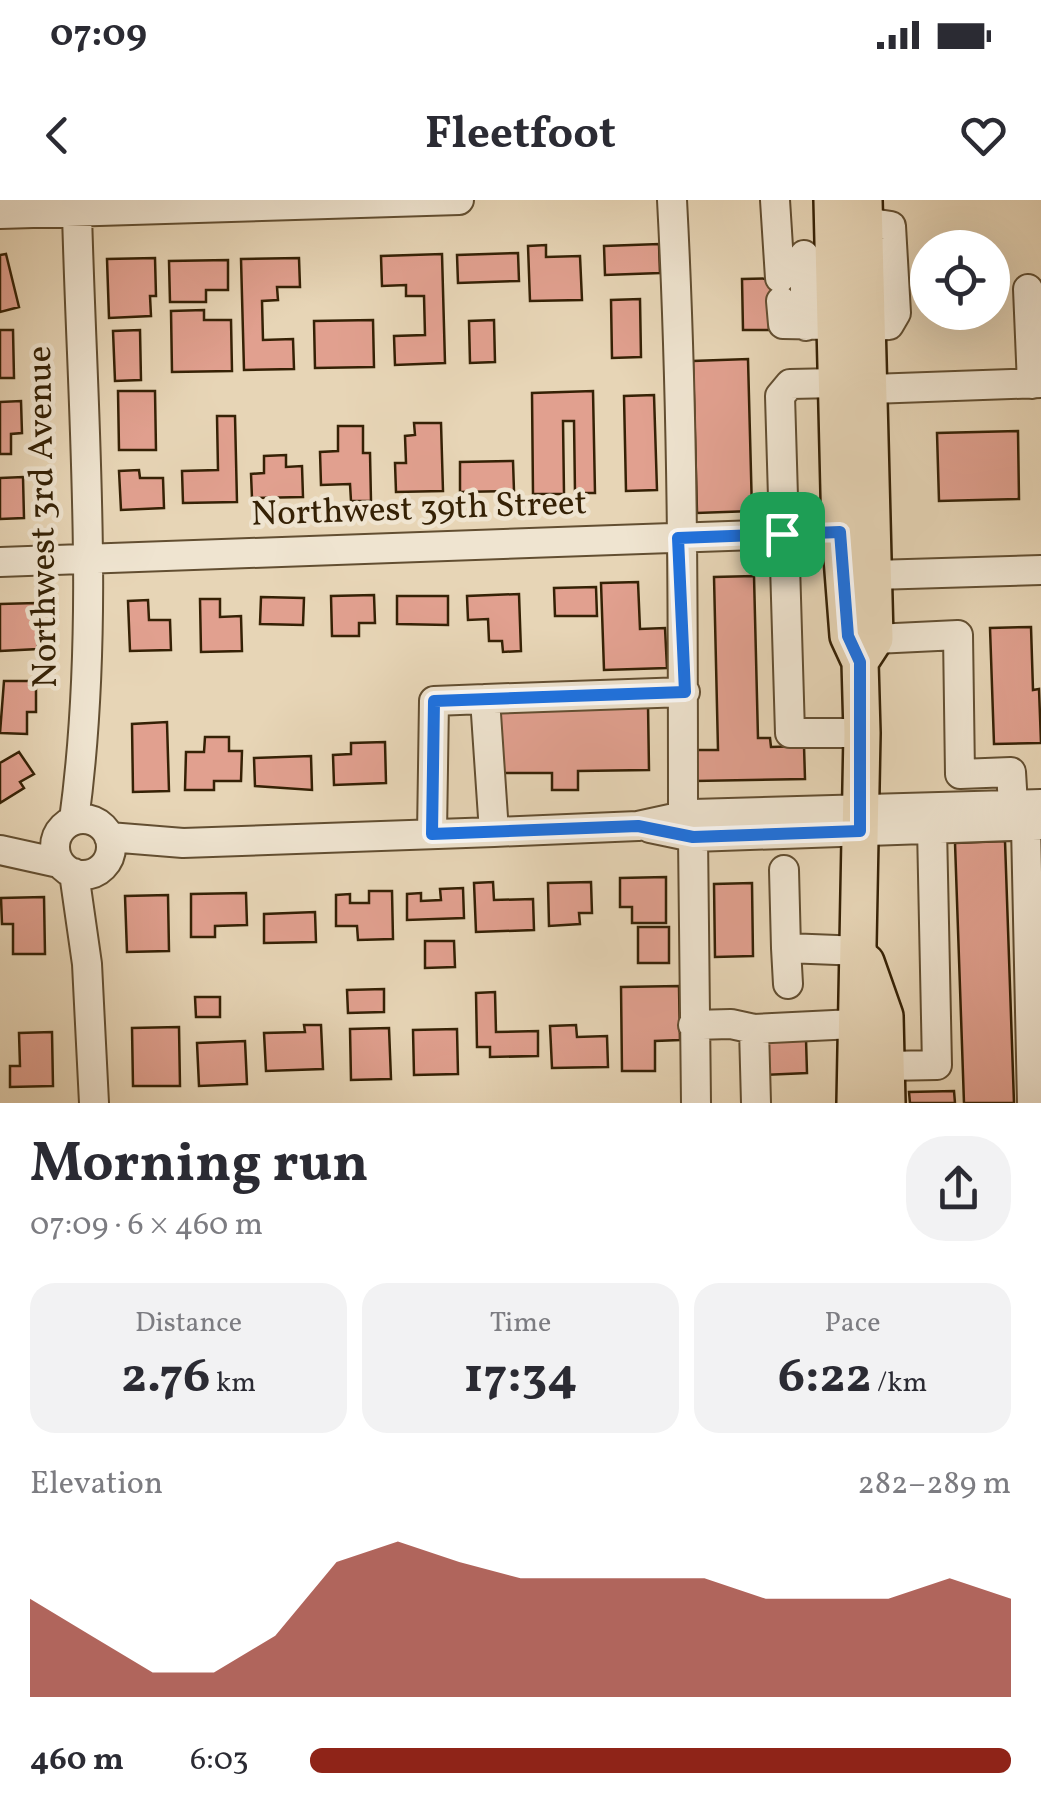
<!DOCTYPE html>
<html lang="en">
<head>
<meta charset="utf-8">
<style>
	body { margin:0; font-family:Vollkorn,serif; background:#f2f2f3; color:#2b2b33; height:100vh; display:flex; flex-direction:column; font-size:38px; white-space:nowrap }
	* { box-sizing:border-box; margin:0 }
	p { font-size:32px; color:#7c7c81 }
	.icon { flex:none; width:55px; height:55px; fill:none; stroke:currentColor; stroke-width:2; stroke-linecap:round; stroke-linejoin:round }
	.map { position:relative; height:903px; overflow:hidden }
	.details { display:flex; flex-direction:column; background:#fff; flex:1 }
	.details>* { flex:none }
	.tools { position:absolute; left:910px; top:30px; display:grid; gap:20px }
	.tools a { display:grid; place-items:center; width:100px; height:100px; border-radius:50%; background:#fff; box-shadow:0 10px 40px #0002; font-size:50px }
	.pin { position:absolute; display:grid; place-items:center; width:85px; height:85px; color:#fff; margin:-42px; border-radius:20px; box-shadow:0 5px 15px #0006 }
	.round { display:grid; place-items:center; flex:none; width:105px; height:105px; border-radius:40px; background:#f2f2f3 }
	.head { display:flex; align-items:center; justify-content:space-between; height:170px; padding:0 30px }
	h1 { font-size:55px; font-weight:700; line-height:75px }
	.figures { display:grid; grid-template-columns:repeat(3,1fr); gap:15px; height:170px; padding:10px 30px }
	.figures div { display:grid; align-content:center; border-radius:25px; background:#f2f2f3; text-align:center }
	.figures b { font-size:50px; font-weight:700 }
	.figures small { font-size:28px; font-weight:400 }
	.figures p { font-size:28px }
	.chart { height:280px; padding:20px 30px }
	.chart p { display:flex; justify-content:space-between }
	.chart svg { width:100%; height:180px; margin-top:10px; fill:#8f2418; opacity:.7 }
	ul { padding:0 30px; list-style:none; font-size:32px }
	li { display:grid; grid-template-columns:160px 120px 1fr; align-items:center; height:75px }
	li i { height:25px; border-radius:12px; background:#8f2418 }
	.status { display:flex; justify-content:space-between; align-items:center; height:70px; padding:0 50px; background:#fff; direction:ltr }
	.status svg { height:28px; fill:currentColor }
	header { display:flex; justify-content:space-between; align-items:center; height:130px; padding:0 30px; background:#fff; font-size:45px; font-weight:700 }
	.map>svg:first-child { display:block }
	.building { fill:#e1a08f; stroke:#352105; stroke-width:2.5 }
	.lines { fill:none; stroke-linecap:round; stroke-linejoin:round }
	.minor-casing { stroke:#624e31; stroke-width:32 }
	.major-casing { stroke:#352105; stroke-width:40 }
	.minor { stroke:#efe4d0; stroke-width:28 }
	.major { stroke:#e7d5b6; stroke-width:35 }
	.route-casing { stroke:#fff; stroke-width:20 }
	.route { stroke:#1a73e8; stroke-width:12 }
	.labels { text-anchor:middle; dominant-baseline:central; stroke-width:9; stroke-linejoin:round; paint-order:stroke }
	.street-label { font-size:35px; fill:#352105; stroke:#efe4d0 }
</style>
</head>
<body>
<div class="status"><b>07:09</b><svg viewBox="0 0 49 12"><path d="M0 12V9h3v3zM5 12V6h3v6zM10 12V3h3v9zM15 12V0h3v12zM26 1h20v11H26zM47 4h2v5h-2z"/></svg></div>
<header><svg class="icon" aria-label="back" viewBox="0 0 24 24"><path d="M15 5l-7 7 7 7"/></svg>Fleetfoot<svg class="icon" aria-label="heart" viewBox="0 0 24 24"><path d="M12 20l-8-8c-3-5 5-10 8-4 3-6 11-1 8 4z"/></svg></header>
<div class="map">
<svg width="1041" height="903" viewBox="0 0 1041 903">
	<rect width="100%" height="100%" fill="#e7d5b6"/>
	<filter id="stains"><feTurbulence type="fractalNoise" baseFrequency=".002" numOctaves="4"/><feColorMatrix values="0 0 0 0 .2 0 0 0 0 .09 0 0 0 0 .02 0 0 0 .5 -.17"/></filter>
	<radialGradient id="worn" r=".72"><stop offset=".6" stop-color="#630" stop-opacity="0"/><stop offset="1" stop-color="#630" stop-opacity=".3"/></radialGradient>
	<path class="building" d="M659,44L660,73L605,75L604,46Z
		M546,45V57L580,56L582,100L530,101L528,46Z
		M518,53L519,81L458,83L457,55Z
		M6,54L19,107L0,112V55Z
		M442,54L445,163L395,165L394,136L425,135L424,96H406V85L382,86L381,56Z
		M155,58L156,96H150L151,116L109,118L107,59Z
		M299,58L300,87H277L278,100L262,101L263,140L293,139L294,169L244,170L241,59Z
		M228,60V90H206V102H170L169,61Z
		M798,78V101L769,102V130H743L742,79Z
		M640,99L641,157L612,158L611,100Z
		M204,110V120H231L232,171L172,172L171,111Z
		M373,120L374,167L315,168L314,121Z
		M494,120L495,162L470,163L469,121Z
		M0,130H13L14,178H0Z
		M140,130L141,180L115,181L113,131Z
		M748,159L752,311L697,313L693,161Z
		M118,191H155L156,250H119Z
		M593,191L595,293H575L574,221H563L564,294H533L532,193Z
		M654,195L657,290L626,291L624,196Z
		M21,201L22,233L11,234V254H0V202Z
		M217,216H235L237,302L183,303L182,271L218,270Z
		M414,223H441L443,291L396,292L395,263H406L405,236L415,235Z
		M338,226H363V253H370L371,301H351L350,284L321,285L320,252L338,251Z
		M1018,231L1019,299L939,301L937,233Z
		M286,255V267L302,266L303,297L252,298L251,274L264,273V256Z
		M513,261L514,291L460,292V262Z
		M139,270L140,278H163L164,308L121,310L119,271Z
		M23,277L24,318L0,319V278Z
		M754,376L758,538H770L771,547L804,546L805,579L695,581L694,550H718L714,377Z
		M638,382L640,429L665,428L667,468L604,470L601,383Z
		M596,387L597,416H555L554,388Z
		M519,394L521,451L503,452L502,441H489L488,419L468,420L467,396Z
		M374,395L375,423H359V436H332L331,396Z
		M397,396H448V425L397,424Z
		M261,397L304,398L303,425L260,424Z
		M200,399H220V417L241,416L242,451L201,452Z
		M148,400L149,420H170L171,450L130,451L128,401Z
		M36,403L38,449L0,451V404Z
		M1031,427L1033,490L1039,489L1041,543L994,544L990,428Z
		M4,481H36V512H27V534L0,533Z
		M648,505L649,570L578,571V590H552V573H500L499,506Z
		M167,522L169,591L133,592L132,524Z
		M205,537H229V551H242L241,581H214V590H185L186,552H204Z
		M385,542L386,583L334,585L333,555L351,554V543Z
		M19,552L34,574L20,582L24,588L0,603V563Z
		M311,556L312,590L255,586L254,558Z
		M1005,641L1014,903H964L955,643Z
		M666,677V723H632V707H620V678Z
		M493,682L494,700L533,699L534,730L476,732L474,683Z
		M591,682L592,713H579L580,724L549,726L548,683Z
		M752,683L753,756L715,757L714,684Z
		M463,688L464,718L407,720V694L421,693V701L441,700L440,689Z
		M369,691H392L393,739L358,740L357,726H336V695L350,694V703H369Z
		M246,693L247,725L215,726V737H191V694Z
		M168,695L169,751L127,752L125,696Z
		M44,697L45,754H13V724H2L1,698Z
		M315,712L316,742L264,743V714Z
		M638,727H669V763H638Z
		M425,741H454L455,767L425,768Z
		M679,786L680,840L655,841V871H622L621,787Z
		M384,789V812L348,813L347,790Z
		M495,792L496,832L538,831V856L490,857V847H477L476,793Z
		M195,797H220V817H196Z
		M304,825H321L323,869L266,871L264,833L305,832Z
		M576,825L577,837L607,836L608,867L552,868L550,826Z
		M179,827L180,886H133L132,828Z
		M389,828L391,879L351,880L350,829Z
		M457,829L458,874L414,875L413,830Z
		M52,832L53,886L10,887V866H20L19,833Z
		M806,839L807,873L763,875L762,840Z
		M245,841L247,884L199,886L197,843Z
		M954,891L955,903H910L909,892Z"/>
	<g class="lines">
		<g class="minor-casing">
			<path id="minor" d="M672,0C683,205 683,410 683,616
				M775,0L780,78
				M0,14L459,0
				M865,22L891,26L896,113L889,125L869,126
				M804,55L806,126
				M1028,89L1032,184
				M781,101L783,124L835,125
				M837,183L790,184L780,196L790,533H862
				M871,189L1041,183
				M0,362L840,332
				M874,375L1041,370
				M875,439L958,435L960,574L1011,572L1013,605
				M55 647a28 28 0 1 1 56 0a28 28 0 1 1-56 0Z
				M74,620C101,423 82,211 77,13
				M1026,626L1032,903
				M650,628L693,637L1041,625
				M494,632L485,499L685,492
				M432,634L434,501L485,499
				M109,637L183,643L494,632L638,626L693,614L1041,604
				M693,637L696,903
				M0,650L59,663
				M784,670L786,748
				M74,673L87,764L94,903
				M788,784L786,748L862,751
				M693,825L731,824L754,829L756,903
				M754,829L854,824
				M886,866L937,865L932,628"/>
		</g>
		<g class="major-casing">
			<path id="major" d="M832,0L840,332L848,436L860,462L862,533L855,903
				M860,462L875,439L864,0
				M866,762L885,816L887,903"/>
		</g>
		<use href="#minor" class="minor"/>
		<use href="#major" class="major"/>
	</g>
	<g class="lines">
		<g class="route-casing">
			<path id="route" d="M840,332L848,436L860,462V631L693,637L638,626L432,634L434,501L685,492L678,338Z"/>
		</g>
		<use href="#route" class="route"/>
	</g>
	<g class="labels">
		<g class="street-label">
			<text transform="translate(419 310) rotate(-2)">Northwest 39th Street</text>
			<text transform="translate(44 317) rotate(-91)">Northwest 3rd Avenue</text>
		</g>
	</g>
	<rect width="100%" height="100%" filter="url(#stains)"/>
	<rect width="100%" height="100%" fill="url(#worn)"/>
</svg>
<div class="tools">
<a><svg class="icon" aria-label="locate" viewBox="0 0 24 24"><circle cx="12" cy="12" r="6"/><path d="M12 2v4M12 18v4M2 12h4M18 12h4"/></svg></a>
</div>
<div class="pin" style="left:782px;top:334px;background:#1e9e55"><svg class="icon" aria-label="arrive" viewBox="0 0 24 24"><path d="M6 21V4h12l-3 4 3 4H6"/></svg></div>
</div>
<section class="details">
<div class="head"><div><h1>Morning run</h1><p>07:09 · 6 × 460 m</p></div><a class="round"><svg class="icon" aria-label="share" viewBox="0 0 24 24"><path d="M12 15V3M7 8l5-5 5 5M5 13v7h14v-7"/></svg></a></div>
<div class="figures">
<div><p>Distance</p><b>2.76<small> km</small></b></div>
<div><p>Time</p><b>17:34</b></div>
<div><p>Pace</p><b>6:22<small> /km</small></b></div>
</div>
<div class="chart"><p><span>Elevation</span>282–289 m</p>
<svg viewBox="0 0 160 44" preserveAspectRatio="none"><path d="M0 44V20L10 29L20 38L30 38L40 29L50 11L60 6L70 11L80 15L90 15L100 15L110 15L120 20L130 20L140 20L150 15L160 20V44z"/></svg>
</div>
<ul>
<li><b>460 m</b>6:03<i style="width:100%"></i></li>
</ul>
</section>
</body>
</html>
